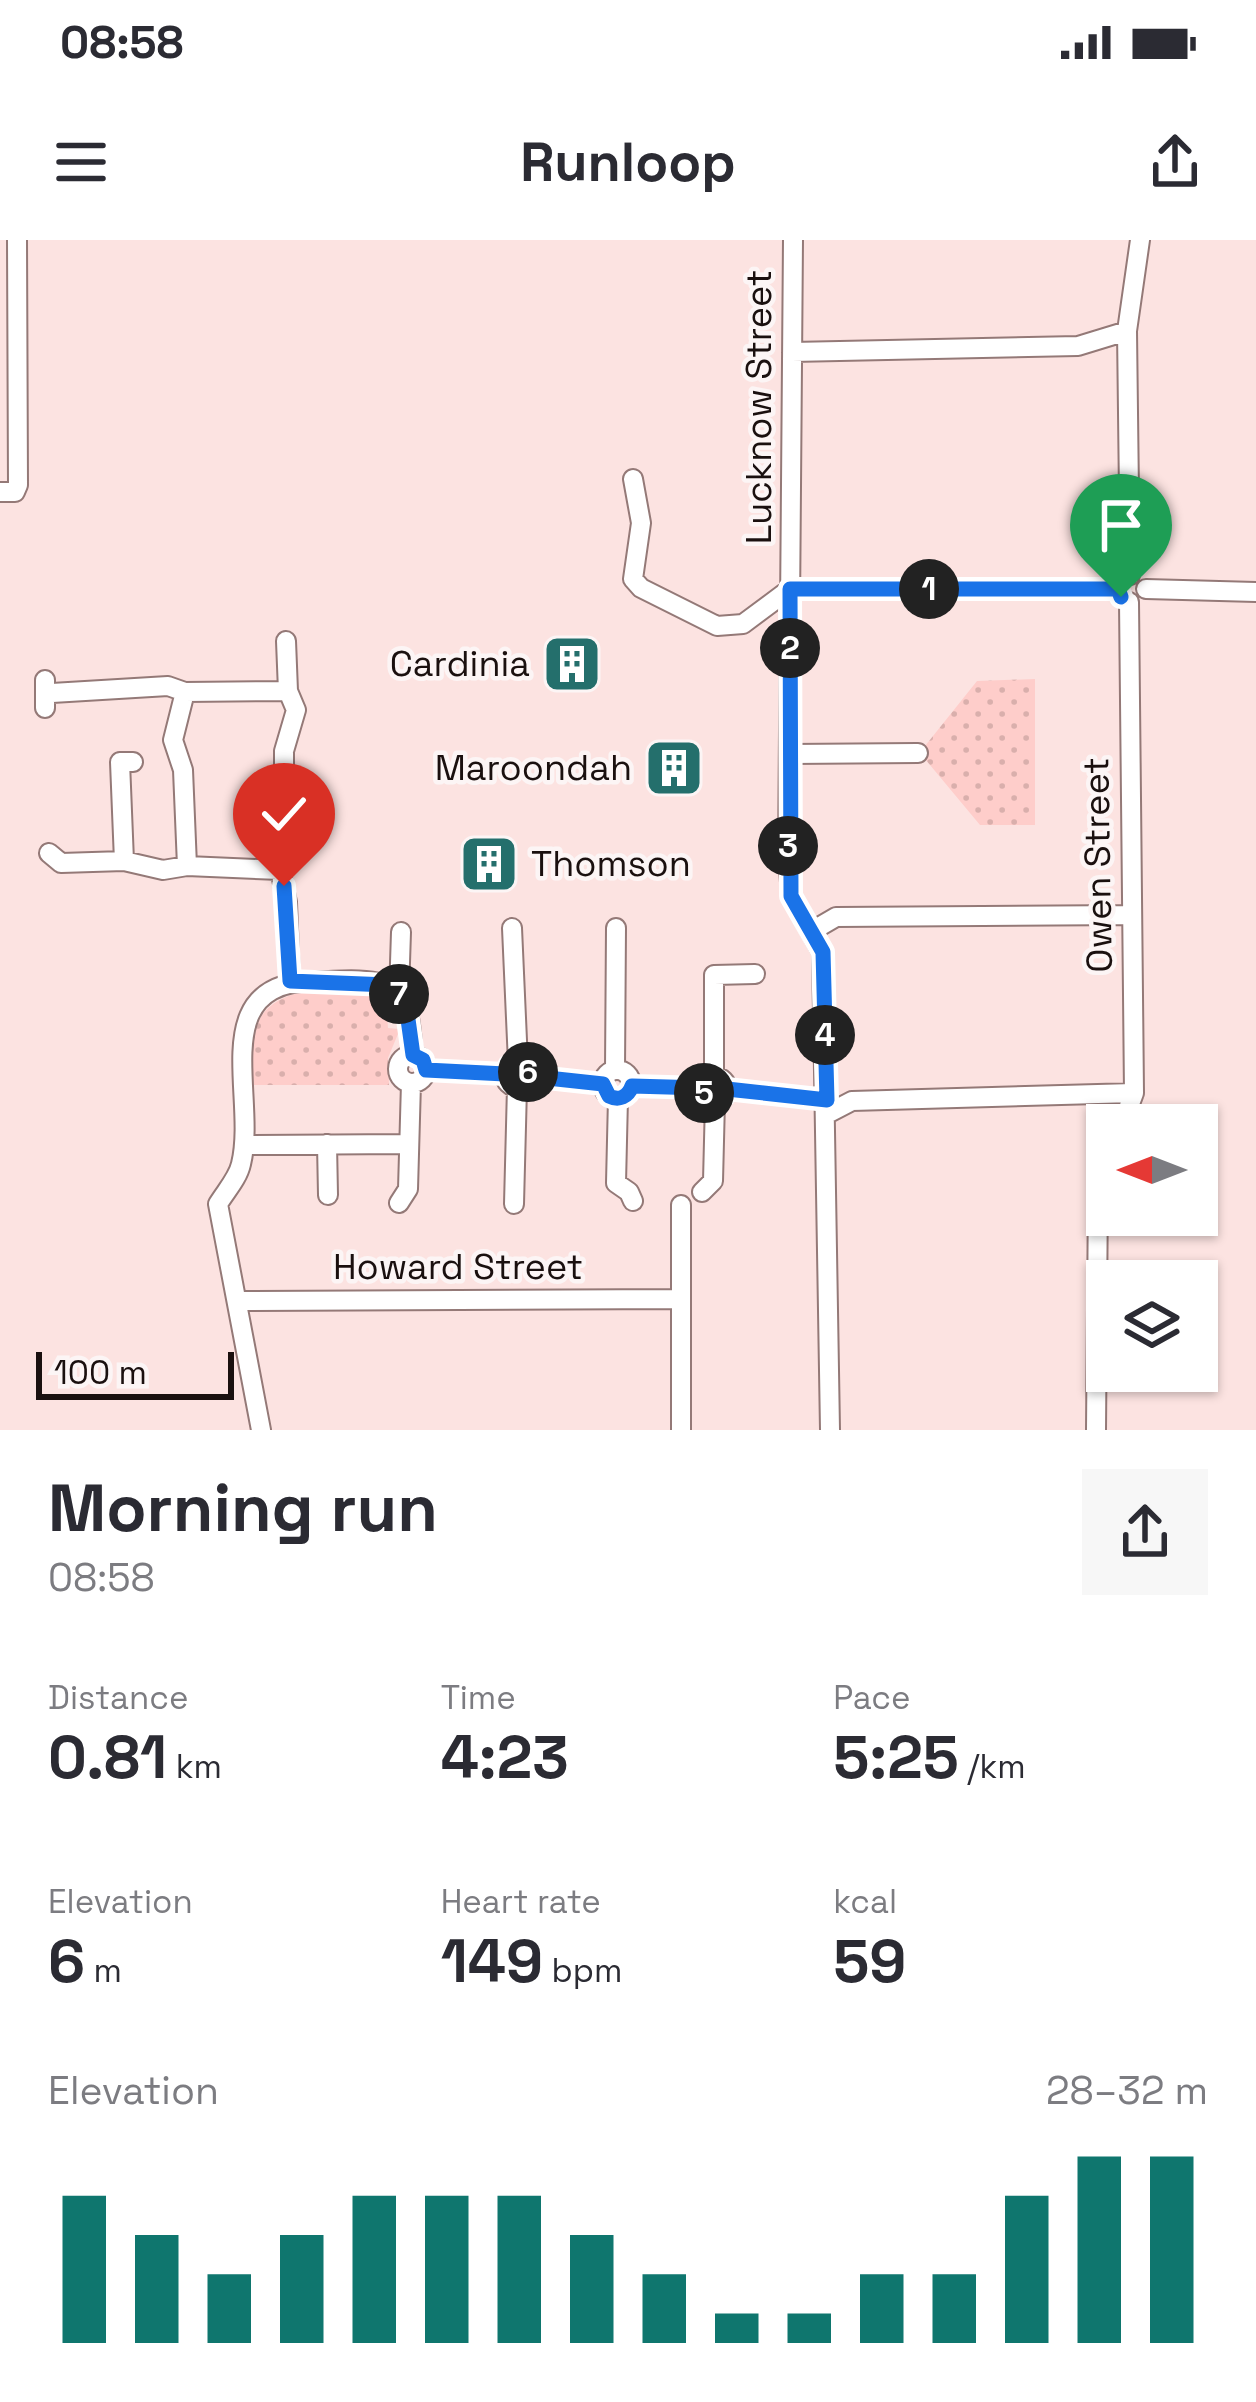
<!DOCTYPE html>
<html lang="en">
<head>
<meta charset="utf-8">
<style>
	body { margin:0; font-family:"Space Grotesk",sans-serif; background:#f7f7f7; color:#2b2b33; height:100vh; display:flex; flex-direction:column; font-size:45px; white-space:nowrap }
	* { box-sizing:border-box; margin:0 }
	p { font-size:39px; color:#7c7c81 }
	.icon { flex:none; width:66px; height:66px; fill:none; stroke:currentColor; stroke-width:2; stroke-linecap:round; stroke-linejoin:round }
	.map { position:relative; height:1190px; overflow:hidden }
	.panel { display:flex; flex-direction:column; background:#fff; flex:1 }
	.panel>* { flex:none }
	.needle { width:78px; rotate:270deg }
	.buttons { position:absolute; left:1086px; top:864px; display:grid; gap:24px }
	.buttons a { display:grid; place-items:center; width:132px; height:132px; border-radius:0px; background:#fff; box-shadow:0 3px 9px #0004; font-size:60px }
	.scale { position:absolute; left:36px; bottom:30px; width:198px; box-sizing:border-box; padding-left:12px; border:6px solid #1a100f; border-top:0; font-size:33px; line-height:42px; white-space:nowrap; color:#1a100f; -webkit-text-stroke:9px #fcf5f5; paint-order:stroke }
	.pin { position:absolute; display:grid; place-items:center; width:102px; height:102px; color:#fff; margin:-123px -51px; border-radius:50% 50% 50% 0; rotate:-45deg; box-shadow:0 0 12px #0007 }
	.pin .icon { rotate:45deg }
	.km { position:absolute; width:60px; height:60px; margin:-30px; border-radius:50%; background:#222; color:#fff; font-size:33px; line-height:60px; text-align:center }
	.round { display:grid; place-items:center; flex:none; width:126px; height:126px; border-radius:0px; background:#f7f7f7 }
	.head { display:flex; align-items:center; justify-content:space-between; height:204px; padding:0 48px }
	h1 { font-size:66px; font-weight:800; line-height:90px }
	.metrics { display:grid; grid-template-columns:repeat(3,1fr); gap:18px; height:204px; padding:12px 48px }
	.metrics div { display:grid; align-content:center }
	.metrics b { font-size:60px; font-weight:800 }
	.metrics small { font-size:33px; font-weight:400 }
	.metrics p { font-size:33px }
	.chart { height:336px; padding:24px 48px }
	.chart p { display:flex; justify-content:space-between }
	.chart svg { width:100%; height:216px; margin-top:12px; stroke:#0f766e; stroke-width:6 }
	.status { display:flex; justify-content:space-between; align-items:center; height:84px; padding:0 60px; background:#fff; direction:ltr }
	.status svg { height:33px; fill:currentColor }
	header { display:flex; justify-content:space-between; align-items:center; height:156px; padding:0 48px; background:#fff; font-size:54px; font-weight:800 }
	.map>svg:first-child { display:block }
	.park { fill:url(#park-dots) }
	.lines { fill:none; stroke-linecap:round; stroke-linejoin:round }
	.minor-casing { stroke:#947977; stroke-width:22 }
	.minor { stroke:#fff; stroke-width:18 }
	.route-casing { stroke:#fff; stroke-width:24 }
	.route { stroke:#1a73e8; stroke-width:15 }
	.labels { text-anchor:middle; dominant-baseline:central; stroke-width:9; stroke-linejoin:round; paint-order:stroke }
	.street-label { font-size:36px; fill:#1a100f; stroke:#fcf5f5 }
	.poi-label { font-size:36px; fill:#1a100f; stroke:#fcf5f5; text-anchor:end }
</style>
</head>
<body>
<div class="status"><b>08:58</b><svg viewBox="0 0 49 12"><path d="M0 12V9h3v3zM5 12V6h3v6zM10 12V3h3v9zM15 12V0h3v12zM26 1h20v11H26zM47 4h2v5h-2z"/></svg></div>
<header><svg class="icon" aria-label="menu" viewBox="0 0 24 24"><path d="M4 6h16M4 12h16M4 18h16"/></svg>Runloop<svg class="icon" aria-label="share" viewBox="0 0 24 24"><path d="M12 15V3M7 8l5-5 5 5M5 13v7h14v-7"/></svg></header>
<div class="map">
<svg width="1256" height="1190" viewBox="0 0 1256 1190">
	<defs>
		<pattern id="park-dots" width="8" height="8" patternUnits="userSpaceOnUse" patternTransform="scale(3)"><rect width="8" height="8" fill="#fecdca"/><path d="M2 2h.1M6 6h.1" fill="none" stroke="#d9afac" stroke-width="1.8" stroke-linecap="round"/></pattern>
	</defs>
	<rect width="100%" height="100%" fill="#fce3e1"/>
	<path class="park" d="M1035,439V585H980L925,519V506L977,441Z
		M307,750H378L386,760L388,788L400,789L388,818L389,845H253C253,792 248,765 307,750Z"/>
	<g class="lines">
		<g class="minor-casing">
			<path id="minor" d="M793,0L788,615L791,656L822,712L830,1190
				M792,112L1078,106L1127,91
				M633,239L641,283L633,339L641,348L717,386L743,384L790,349H1118
				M0,252H15L18,245L17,0
				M1130,335L1127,91L1140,0
				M1146,349L1256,352
				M286,401L288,451
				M52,453L168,446L185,452
				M45,468V440
				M790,514L918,513
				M49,613L61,623L124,621L163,630L187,626L280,630
				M124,621L120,522H133
				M187,626L183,530L173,500L185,452L288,451L296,470L284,511V529L303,587L298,603L280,630L287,662L290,741
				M512,688L518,823
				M812,691L836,677L1132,675
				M399,753L401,692
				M398 829a14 14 0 1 1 28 0a14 14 0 1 1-28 0Z
				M505 835a12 12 0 1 1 24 0a12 12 0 1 1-24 0Z
				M426,830L505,834
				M615,830L616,688
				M603 844a14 14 0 1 1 28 0a14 14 0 1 1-28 0Z
				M529,836L603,844
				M714,837V735L755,734
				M703 849a12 12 0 1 1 24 0a12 12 0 1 1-24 0Z
				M631,846L703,848
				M727,849L827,860
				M618,858L616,943L629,952L633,961
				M827,874L852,861L1134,853
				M1122,885L1134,853L1129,362
				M327,904L328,955
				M244,905L407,904
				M702,952L713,941L715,861
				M399,963L408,949L411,843
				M514,964L517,847
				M681,965V1190
				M237,1061L680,1059
				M261,1190L218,964C226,951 238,938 241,924C258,855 203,740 318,741C338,741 363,738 383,744C413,753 410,790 413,815
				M1096,1190L1098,951L1107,927"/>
		</g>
		<use href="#minor" class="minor"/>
	</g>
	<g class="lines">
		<g class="route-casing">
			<path id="route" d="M284,646L290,741L388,745L406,765L413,815L423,820L426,830L505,834L509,826L518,823L526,827L529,836L603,844L609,856C619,861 628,857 632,846L703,848L706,857L715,861L724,856L727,849L827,860L823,712L791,656L790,349H1118L1121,357"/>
		</g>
		<use href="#route" class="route"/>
	</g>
	<defs>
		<g id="building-square" transform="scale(3)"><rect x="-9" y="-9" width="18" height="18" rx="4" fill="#246f6c" stroke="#fcf5f5"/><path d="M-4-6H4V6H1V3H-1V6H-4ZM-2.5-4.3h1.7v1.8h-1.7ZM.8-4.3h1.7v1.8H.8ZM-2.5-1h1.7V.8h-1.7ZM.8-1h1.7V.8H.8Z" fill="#fff"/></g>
	</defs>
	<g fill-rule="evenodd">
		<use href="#building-square" x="572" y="424"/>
		<use href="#building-square" x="674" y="528"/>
		<use href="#building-square" x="489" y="624"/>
	</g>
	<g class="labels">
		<g class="street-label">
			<text transform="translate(759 167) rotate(-90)">Lucknow Street</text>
			<text transform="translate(1098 625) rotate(-91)">Owen Street</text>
			<text x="458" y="1027">Howard Street</text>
		</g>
		<g class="poi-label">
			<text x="530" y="424">Cardinia</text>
			<text x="632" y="528">Maroondah</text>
			<text x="531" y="624" text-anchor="start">Thomson</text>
		</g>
	</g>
</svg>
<div class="buttons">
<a><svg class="needle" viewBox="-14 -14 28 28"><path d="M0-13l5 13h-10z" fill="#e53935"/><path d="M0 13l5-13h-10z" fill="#7c7c81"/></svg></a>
<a><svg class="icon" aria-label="layers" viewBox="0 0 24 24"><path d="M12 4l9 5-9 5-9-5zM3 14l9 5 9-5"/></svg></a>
</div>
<div class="scale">100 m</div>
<div class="pin" style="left:1121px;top:357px;background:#1e9e55"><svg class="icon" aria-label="arrive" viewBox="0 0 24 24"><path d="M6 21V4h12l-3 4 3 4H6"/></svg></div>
<div class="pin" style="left:284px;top:646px;background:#d93025"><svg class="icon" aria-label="check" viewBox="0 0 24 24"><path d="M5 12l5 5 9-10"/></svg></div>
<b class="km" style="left:929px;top:349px">1</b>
<b class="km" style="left:790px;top:408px">2</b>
<b class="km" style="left:788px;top:606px">3</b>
<b class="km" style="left:825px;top:795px">4</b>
<b class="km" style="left:704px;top:853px">5</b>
<b class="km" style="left:528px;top:832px">6</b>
<b class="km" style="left:399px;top:754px">7</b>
</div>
<section class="panel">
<div class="head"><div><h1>Morning run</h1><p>08:58</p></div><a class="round"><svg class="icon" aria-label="share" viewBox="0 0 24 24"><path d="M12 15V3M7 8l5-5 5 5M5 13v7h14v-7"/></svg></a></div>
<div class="metrics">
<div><p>Distance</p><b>0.81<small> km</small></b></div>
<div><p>Time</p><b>4:23</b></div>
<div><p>Pace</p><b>5:25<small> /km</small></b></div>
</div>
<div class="metrics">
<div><p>Elevation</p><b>6<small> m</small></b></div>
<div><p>Heart rate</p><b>149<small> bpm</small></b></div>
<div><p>kcal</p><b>59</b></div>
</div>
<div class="chart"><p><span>Elevation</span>28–32 m</p>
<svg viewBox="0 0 160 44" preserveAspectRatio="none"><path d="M5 44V14M15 44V22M25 44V30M35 44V22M45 44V14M55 44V14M65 44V14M75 44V22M85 44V30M95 44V38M105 44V38M115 44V30M125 44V30M135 44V14M145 44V6M155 44V6"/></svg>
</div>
</section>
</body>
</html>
